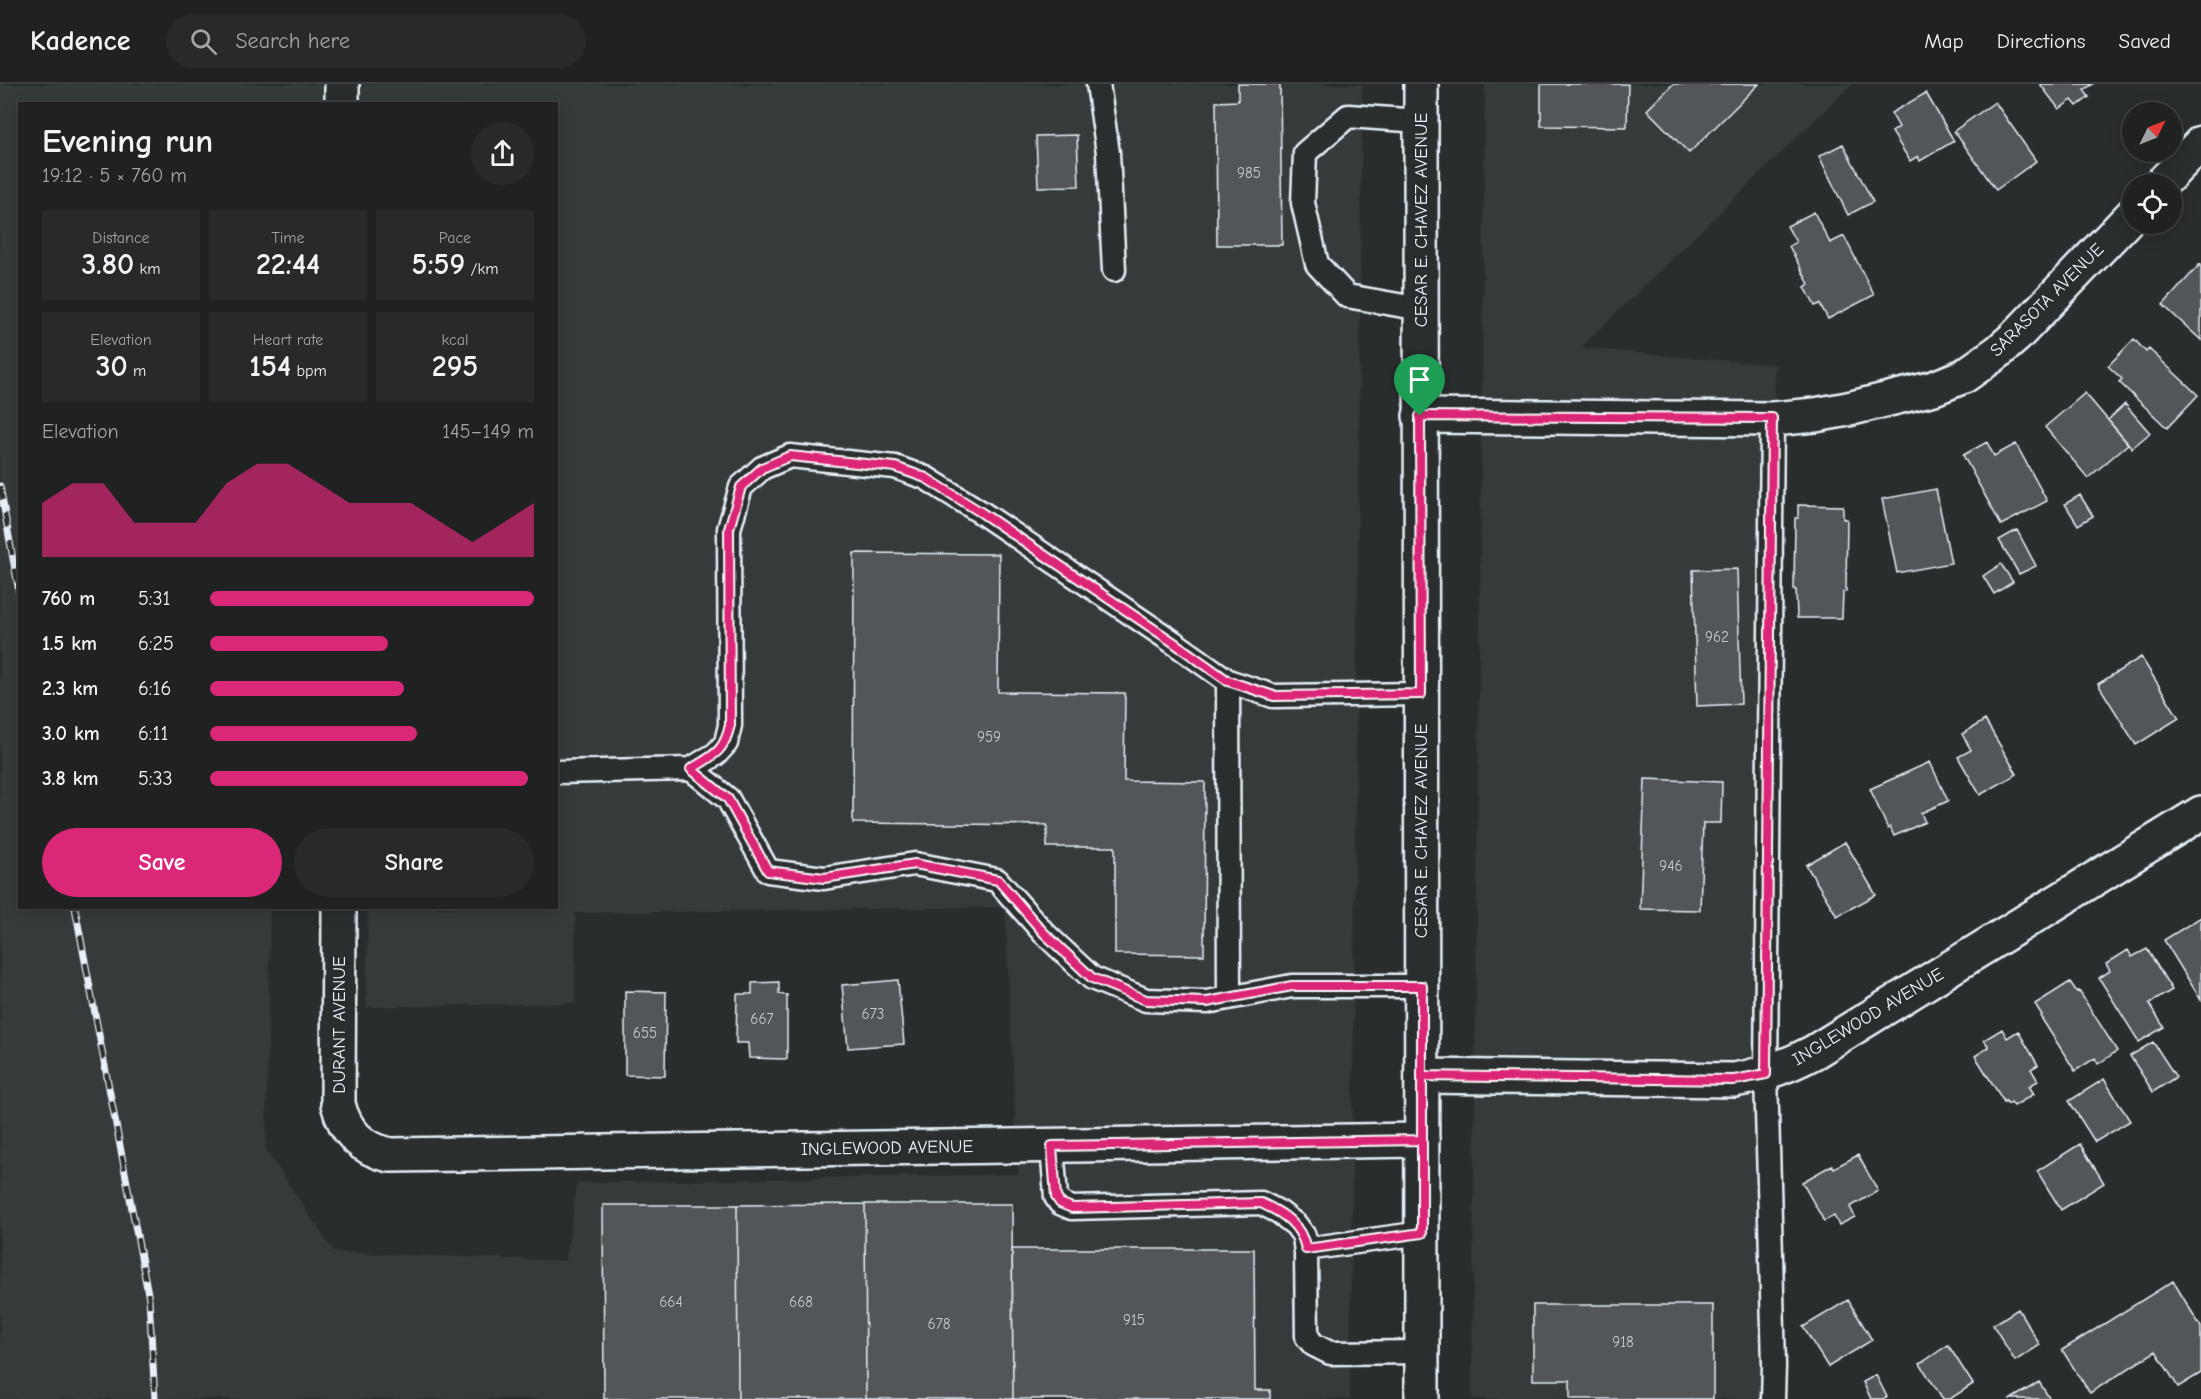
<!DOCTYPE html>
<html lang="en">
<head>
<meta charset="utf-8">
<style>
	body { margin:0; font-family:"Comic Neue",sans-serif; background:#282a2a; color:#f1f3f6; height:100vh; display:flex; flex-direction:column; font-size:22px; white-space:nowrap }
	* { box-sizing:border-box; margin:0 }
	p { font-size:20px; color:#a2a4a5 }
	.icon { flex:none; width:33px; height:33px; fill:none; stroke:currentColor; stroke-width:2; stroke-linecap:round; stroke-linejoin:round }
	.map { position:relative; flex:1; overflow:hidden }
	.side { position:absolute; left:18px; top:18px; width:540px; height:807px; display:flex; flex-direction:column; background:#202222; border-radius:0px; box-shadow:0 3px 15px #0003,0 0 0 2px #3d3f40 }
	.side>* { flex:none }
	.needle { width:39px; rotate:47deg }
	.buttons { position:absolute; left:2122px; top:18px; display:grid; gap:12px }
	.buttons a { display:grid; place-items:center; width:60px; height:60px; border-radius:50%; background:#202222; box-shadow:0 3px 15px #0003,0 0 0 2px #3d3f40; font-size:30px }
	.pin { position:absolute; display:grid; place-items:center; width:51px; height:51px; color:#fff; margin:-62px -26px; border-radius:50% 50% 50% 0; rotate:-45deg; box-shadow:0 0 6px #0007 }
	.pin .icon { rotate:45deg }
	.round { display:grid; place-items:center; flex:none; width:63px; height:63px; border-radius:32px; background:#282a2a }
	.headline { display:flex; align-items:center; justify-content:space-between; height:102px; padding:0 24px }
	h1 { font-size:33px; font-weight:800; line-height:45px }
	.stats { display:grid; grid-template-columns:repeat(3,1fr); gap:9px; height:102px; padding:6px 24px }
	.stats div { display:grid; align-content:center; border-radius:0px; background:#282a2a; text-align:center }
	.stats b { font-size:30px; font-weight:800 }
	.stats small { font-size:16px; font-weight:400 }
	.stats p { font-size:16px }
	.chart { height:168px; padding:12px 24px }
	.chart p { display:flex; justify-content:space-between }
	.chart svg { width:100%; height:108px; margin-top:6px; fill:#db2777; opacity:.7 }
	.button { display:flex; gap:12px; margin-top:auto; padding:12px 24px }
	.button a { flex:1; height:69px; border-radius:36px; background:#db2777; color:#fff; font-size:24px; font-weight:800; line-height:69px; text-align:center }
	.button a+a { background:#282a2a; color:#f1f3f6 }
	ul { padding:0 24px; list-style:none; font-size:20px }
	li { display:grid; grid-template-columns:96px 72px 1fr; align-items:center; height:45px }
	li i { height:15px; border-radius:8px; background:#db2777 }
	header { display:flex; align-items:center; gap:36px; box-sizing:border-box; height:84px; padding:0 30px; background:#202222; border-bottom:2px solid #3d3f40 }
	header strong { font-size:28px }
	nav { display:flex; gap:33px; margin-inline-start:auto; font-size:21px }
	.search { width:420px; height:54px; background:#282a2a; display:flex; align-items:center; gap:15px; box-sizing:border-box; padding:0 21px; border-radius:33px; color:#a2a4a5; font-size:22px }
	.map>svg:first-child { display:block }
	.built { fill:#363a3b; fill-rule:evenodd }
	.building { fill:#535759; stroke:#e8f1f8; stroke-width:1.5 }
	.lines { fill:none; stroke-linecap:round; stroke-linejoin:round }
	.service-casing { stroke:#e8f1f8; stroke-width:27 }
	.minor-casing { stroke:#e8f1f8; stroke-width:38 }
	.primary-casing { stroke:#e8f1f8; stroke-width:38 }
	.service { stroke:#2a2d2e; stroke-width:22 }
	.minor { stroke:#2a2d2e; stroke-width:33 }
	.primary { stroke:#2a2d2e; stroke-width:33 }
	.rail-casing { stroke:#e8f1f8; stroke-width:7 }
	.rail { stroke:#2a2d2e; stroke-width:4.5; stroke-dasharray:14; stroke-linecap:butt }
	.route-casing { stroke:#fff; stroke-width:12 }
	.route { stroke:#db2777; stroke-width:8 }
	.labels { text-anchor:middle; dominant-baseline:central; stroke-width:5; stroke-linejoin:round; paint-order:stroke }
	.number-label { font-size:15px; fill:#c3cad0 }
	.street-label { font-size:18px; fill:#e8f1f8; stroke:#2a2d2e }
</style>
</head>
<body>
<header>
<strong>Kadence</strong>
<div class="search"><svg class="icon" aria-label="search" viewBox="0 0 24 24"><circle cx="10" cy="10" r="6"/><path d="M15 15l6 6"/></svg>Search here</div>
<nav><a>Map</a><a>Directions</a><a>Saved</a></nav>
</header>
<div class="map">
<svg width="2201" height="1315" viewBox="0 0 2201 1315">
	<rect width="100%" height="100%" fill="#2a2d2e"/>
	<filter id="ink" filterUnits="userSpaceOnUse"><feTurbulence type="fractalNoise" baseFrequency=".0167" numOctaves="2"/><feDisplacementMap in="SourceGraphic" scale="12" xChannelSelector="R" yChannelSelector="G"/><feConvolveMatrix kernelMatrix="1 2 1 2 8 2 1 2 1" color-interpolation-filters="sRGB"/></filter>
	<g filter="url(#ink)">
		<path class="built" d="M0,0H1362L1350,1315H0ZM20,20H556V824H368L366,923L575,919V829L1005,823L1018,1090L577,1099L566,1177L334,1168L266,1066L270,824H20Z
			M1485,0H1852L1580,264L1775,281L1770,1315H1472Z"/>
		<path class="building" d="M1238,0H1280L1282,161H1217L1216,18L1238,17Z
			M1541,0H1628L1627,43L1541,42Z
			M1673,0H1759L1689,69L1647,26Z
			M2040,0H2093L2084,6L2089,13L2077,22L2072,16L2059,25Z
			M1926,9L1954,57L1920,77L1918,72L1910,77L1892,48L1899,43L1891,29Z
			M1995,18L2036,77L1996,106L1954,47Z
			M1077,51L1079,102L1038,103L1036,52Z
			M1843,60L1873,118L1848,131L1819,72Z
			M1814,128L1830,159L1844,152L1874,211L1828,235L1820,220L1815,222L1805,203L1809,200L1789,162L1796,158L1787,142Z
			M2200,180L2201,181V256L2163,221Z
			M2134,255L2146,268L2149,265L2198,311L2167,344L2119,298L2122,295L2108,282Z
			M2085,309L2128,360L2088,394L2045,343Z
			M2125,320L2150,349L2132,364L2108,336Z
			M1987,358L1994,372L2016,360L2047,417L2001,441L1963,371Z
			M1936,405L1951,479L1897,489L1882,415Z
			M2080,411L2093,432L2078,441L2065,420Z
			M1798,421L1843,422V435H1847L1846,507L1843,508L1842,534H1797L1796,506H1794L1795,434H1798Z
			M2017,446L2036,482L2019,490L1999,456Z
			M854,469L999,470L998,608L1125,609L1124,697L1205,698L1204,871L1115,870V763H1047V741L853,739Z
			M2001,480L2013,498L1994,510L1983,492Z
			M1737,485L1741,620L1697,622L1693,486Z
			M2141,573L2179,634L2136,661L2098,600Z
			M1985,636L2017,690L1980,711L1958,673L1971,666L1962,650Z
			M1930,678L1948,717L1921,729L1925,738L1894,752L1890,743L1888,745L1870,705Z
			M1645,695L1722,698L1721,739H1703L1700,826L1640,825Z
			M1845,758L1876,811L1837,832L1806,781Z
			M2201,833V916L2164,856Z
			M2147,865L2172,906L2149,920L2164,943L2139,958L2099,894L2110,887L2106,880L2128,866L2132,873Z
			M898,896L904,960L848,964L842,901Z
			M779,898V910L787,911V975L749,974L748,959H736L737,910H752V899Z
			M2070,898L2077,908L2079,907L2117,967L2098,980L2095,974L2075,987L2040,932L2042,931L2035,920Z
			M625,907L666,908L665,992L625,991Z
			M2002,945L2007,954L2018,947L2038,981L2031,985L2038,997L2029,1002L2034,1010L2014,1022L2011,1018L2008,1020L2006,1017L2004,1018L1975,972L1989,963L1984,956Z
			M2153,958L2176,993L2153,1008L2130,972Z
			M2104,995L2130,1037L2095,1058L2069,1017Z
			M2080,1060L2104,1099L2061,1126L2037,1087Z
			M1858,1071L1878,1107L1850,1123L1855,1133L1839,1141L1834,1132L1824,1137L1802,1098L1832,1081L1834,1084Z
			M865,1120L866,1315H738L737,1121Z
			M865,1120H1012L1013,1315H866Z
			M603,1121H737L738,1315H604Z
			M1012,1165H1254L1255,1306H1270V1315H1013Z
			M2173,1197L2201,1243V1289L2178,1303L2156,1267L2090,1309L2062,1266Z
			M1848,1216L1872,1256L1828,1283L1803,1243Z
			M1533,1221H1713V1315H1570V1296H1533Z
			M2018,1225L2040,1261L2015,1277L1993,1241Z
			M1948,1261L1973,1300L1950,1315H1943L1920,1280Z
			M1876,1291L1887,1313L1883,1315H1871L1863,1298Z
			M2039,1298L2050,1315H2011Z"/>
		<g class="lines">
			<g class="service-casing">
				<path id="service" d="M1098,0L1108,69L1114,186
					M1421,225L1347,212L1317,180L1303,119L1305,69L1348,32L1421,37
					M1772,335L1766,990L1774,1281L1773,1315
					M1228,597L1229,914
					M691,685L728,715L768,787L824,794L915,780L997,796L1044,849L1092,894L1146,916L1207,918L1292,902H1422
					M556,688L691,685L716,670L726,659L730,641L729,445L741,403L762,384L790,372L895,383L926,394L982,429L1173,558L1228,597L1273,612L1421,610
					M1052,1062L1056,1113L1060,1119L1072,1124L1261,1119L1279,1128L1296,1141L1304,1152L1306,1169L1307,1253L1314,1261L1330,1269L1422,1268
					M1306,1165L1422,1149"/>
			</g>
			<g class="minor-casing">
				<path id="minor" d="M342,20V0
					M2161,100L2201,59
					M1420,332L1772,335L1815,331L1848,325L1934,304L1964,292L1998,268L2015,253L2133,130
					M339,824L338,1020C345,1048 362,1065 390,1071L1422,1056
					M1422,992L1734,996C1764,991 1788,982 1814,968L2201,729"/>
			</g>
			<g class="primary-casing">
				<path id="primary" d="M1421,0L1422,1315"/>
			</g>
			<use href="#service" class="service"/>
			<use href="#minor" class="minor"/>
			<use href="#primary" class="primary"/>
			<g class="rail-casing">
				<path id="rail" d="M0,402L20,514
					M75,824L149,1215L155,1315"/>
			</g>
			<use href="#rail" class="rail"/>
		</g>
	</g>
	<g class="lines" filter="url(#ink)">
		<g class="route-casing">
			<path id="route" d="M1420,332L1421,610L1274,612L1228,597L1173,558L982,429L926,394L895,383L790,372L762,384L741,403L729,445L730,641C724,668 714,671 691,685L728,715L768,787L824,794L915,780L998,796L1044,849L1092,894L1146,916L1207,918L1292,902H1422C1422,953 1422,1005 1422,1056L1052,1062L1056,1113L1060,1119L1072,1124L1261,1119C1283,1129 1301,1140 1306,1165L1422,1149V992L1734,996L1766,990L1772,334L1420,332"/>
		</g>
		<use href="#route" class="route"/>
	</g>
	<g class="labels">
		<g class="number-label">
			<text x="1249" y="89">985</text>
			<text x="1717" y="553">962</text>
			<text x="989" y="653">959</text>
			<text x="1671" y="782">946</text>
			<text x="873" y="930">673</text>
			<text x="762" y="935">667</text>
			<text x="645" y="949">655</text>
			<text x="671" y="1218">664</text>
			<text x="801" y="1218">668</text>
			<text x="1134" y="1236">915</text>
			<text x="939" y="1240">678</text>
			<text x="1623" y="1258">918</text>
		</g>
		<g class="street-label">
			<text transform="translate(1421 136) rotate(-90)">CESAR E. CHAVEZ AVENUE</text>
			<text transform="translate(2047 216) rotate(-45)">SARASOTA AVENUE</text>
			<text transform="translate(1421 747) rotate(-90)">CESAR E. CHAVEZ AVENUE</text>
			<text transform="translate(1868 933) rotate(-31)">INGLEWOOD AVENUE</text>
			<text transform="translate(339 941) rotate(-90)">DURANT AVENUE</text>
			<text transform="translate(887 1064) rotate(-1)">INGLEWOOD AVENUE</text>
		</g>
	</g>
</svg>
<div class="buttons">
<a><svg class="needle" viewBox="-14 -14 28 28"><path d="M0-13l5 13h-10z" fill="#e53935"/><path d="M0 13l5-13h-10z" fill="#a2a4a5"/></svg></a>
<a><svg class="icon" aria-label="locate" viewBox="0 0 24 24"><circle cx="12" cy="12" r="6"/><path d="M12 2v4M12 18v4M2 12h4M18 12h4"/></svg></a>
</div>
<div class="pin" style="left:1420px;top:332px;background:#1e9e55"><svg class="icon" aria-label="arrive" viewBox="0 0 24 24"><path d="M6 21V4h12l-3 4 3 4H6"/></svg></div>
<section class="side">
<div class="headline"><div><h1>Evening run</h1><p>19:12 · 5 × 760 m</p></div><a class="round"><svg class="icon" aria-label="share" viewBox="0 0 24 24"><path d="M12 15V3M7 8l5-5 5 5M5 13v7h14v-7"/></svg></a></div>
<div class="stats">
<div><p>Distance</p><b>3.80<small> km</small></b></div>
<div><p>Time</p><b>22:44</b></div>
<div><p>Pace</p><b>5:59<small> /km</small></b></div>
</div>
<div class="stats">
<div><p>Elevation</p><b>30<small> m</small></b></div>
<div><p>Heart rate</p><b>154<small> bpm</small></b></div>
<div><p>kcal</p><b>295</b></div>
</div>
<div class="chart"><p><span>Elevation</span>145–149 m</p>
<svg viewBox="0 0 160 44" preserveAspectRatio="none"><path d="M0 44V22L10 14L20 14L30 30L40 30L50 30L60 14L70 6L80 6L90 14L100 22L110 22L120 22L130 30L140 38L150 30L160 22V44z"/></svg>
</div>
<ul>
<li><b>760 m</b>5:31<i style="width:100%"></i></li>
<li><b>1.5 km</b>6:25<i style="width:55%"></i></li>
<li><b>2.3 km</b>6:16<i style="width:60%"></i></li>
<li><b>3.0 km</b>6:11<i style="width:64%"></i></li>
<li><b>3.8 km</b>5:33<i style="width:98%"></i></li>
</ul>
<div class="button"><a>Save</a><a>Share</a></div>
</section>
</div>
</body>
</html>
